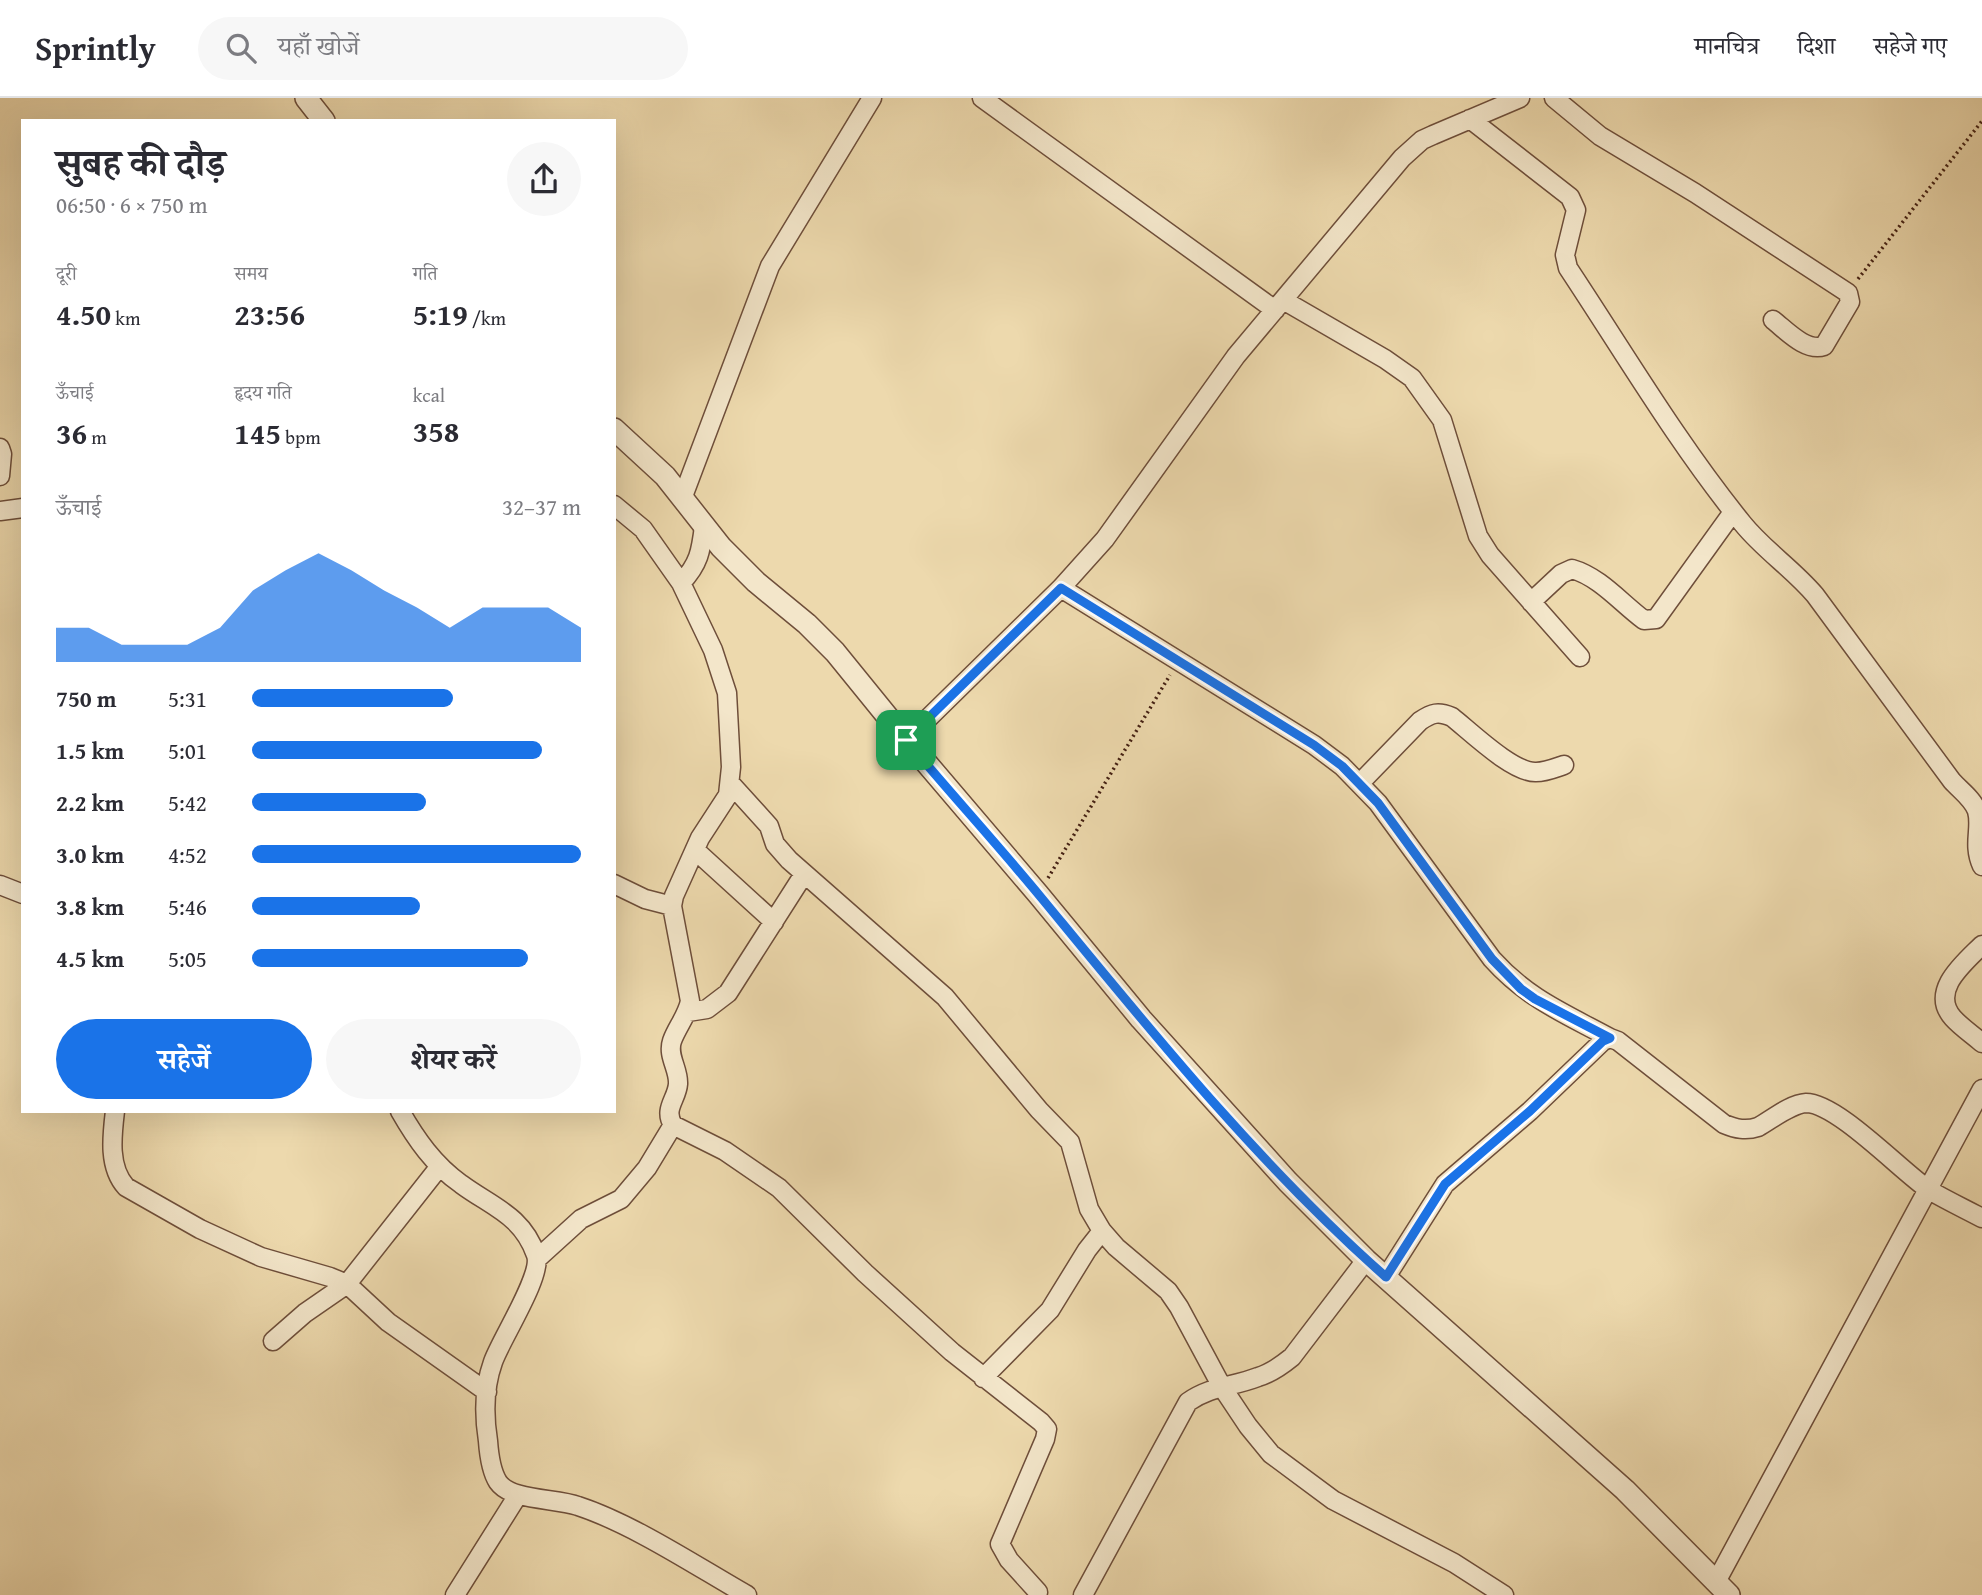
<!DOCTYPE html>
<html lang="hi">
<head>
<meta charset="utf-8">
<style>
	body { margin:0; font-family:"Gentium Book Plus","Noto Serif Devanagari",serif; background:#f7f7f7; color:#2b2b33; height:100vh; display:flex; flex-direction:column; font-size:26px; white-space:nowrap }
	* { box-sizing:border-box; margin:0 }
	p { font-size:23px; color:#7c7c81 }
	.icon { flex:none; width:38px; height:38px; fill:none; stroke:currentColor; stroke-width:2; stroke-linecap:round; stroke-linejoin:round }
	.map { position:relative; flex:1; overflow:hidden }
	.sheet { position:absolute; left:21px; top:21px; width:595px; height:994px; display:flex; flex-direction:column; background:#fff; border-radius:0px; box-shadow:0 7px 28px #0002 }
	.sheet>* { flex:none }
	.pin { position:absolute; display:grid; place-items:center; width:60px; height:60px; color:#fff; margin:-30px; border-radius:14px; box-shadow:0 4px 10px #0006 }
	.round { display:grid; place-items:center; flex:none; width:74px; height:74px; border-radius:37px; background:#f7f7f7 }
	.headline { display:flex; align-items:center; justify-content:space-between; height:119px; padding:0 35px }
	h1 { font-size:38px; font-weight:700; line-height:52px }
	.figures { display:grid; grid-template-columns:repeat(3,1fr); gap:10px; height:119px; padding:7px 35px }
	.figures div { display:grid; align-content:center }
	.figures b { font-size:30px; font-weight:700 }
	.figures small { font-size:19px; font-weight:400 }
	.figures p { font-size:19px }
	.chart { height:196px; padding:14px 35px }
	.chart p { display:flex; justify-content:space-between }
	.chart svg { width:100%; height:126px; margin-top:7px; fill:#1a73e8; opacity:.7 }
	.action { display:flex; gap:14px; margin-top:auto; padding:14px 35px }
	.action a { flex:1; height:80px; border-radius:42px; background:#1a73e8; color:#fff; font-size:28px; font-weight:700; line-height:80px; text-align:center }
	.action a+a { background:#f7f7f7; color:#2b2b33 }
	ul { padding:0 35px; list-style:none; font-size:23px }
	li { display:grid; grid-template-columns:112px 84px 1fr; align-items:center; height:52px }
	li i { height:18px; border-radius:9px; background:#1a73e8 }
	header { display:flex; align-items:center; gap:42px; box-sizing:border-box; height:98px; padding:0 35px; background:#fff; border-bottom:2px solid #e1e1e2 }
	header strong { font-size:33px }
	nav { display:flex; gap:38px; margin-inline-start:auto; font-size:24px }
	.search { width:490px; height:63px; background:#f7f7f7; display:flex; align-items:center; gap:18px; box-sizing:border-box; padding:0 24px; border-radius:38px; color:#7c7c81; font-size:26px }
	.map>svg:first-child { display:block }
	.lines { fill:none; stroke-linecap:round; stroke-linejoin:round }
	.minor-casing { stroke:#6e4e3a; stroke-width:21 }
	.tertiary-casing { stroke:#6e4e3a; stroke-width:24 }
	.path { stroke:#442013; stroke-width:3.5; stroke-dasharray:2 3.5; stroke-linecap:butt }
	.minor { stroke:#f3e6ca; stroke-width:18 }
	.tertiary { stroke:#f3e6ca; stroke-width:21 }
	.route-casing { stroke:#fff; stroke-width:14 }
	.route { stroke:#1a73e8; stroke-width:9 }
</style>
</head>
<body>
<header>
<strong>Sprintly</strong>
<div class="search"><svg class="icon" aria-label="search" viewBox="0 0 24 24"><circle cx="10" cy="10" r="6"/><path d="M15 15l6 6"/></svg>यहाँ खोजें</div>
<nav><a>मानचित्र</a><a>दिशा</a><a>सहेजे गए</a></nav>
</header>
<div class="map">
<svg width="1982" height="1497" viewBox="0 0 1982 1497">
	<rect width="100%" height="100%" fill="#edd9ad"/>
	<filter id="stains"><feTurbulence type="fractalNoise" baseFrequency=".00286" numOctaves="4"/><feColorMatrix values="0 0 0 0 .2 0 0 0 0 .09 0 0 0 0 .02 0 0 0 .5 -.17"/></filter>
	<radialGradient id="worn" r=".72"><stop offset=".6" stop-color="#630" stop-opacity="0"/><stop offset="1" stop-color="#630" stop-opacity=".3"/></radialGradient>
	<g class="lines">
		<g class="minor-casing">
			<path id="minor" d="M982,0L1275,212
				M1554,0L1600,38L1695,95L1848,195L1850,204L1824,248C1806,254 1787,233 1773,222
				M1470,21L1570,99L1576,112L1565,157L1568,170C1625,256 1678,346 1743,426C1764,452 1793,471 1815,497L1952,683C1960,692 1973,701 1977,713C1982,730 1972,746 1982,768
				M1283,202L1385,261L1412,280L1442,322L1478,438L1490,457L1580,559
				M0,350L2,356L0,378
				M682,401L770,168L872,0
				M614,407L643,431L681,485L713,552L727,595L731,669L728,697L700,740L674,798L672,808L690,903C687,918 677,929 672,943C667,958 679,971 678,986C677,1001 663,1011 673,1027L725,1053L779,1090L865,1175L952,1254L1041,1324L1047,1331L1045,1341L1000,1446L1009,1462L1038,1494
				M0,413L23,410
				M681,485C699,466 701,453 704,428
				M1061,490L1314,647L1342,668L1378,705L1492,861C1528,901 1564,915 1610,940
				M1531,504L1561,476L1572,471C1600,479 1621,505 1644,522L1656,521L1733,414
				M906,642L1061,490L1105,441L1236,258L1402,60L1422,42L1433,37L1520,0
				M1360,685L1420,623C1432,615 1438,613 1452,619C1471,634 1513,675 1536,674C1546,674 1555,670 1564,667
				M731,686L769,728L775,746L789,762L945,899L1039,1012L1070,1044L1089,1111L1102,1133L1116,1149L1168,1193L1179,1209L1222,1289L1248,1328L1271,1356L1333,1402L1454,1465L1504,1497
				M695,752L774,824
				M614,786L645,801L672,808
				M0,787L23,796
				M1982,847C1964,865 1929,893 1953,920C1961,929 1973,937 1982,945
				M688,914L707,911L728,895L804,776
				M115,1013C112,1038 108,1069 126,1089L200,1131L261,1159L330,1179L347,1186L388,1224L487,1294
				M400,1013C416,1041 434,1067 461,1086C492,1109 522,1117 536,1157C543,1177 501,1241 493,1264C484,1289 484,1318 488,1343C489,1357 491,1373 498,1384C511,1403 556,1400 578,1408C633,1426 696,1468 747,1497
				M538,1160L581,1121L621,1101L647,1070L673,1027
				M1386,1179L1445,1086L1530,1013L1603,943L1610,940L1618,943L1724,1026C1736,1031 1746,1033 1758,1029C1771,1022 1790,1006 1806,1005C1837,1005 1901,1073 1929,1092C1946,1102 1965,1111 1982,1120
				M273,1243L305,1215L347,1186L440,1068
				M983,1280L1050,1212L1087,1152L1102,1133
				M1716,1484L1982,991
				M455,1497L518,1397
				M1083,1497L1188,1304C1211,1288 1232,1289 1258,1279C1271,1275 1281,1268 1292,1259L1366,1162"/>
		</g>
		<g class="tertiary-casing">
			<path id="tertiary" d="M306,0L324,23
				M614,331L665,378L721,449L756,484L807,526L835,554L900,634L1038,796L1141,921L1288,1084L1366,1162L1625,1392L1729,1497"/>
		</g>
		<path class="path" d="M1858,181L1982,23
			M1048,780L1170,577"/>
		<use href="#minor" class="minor"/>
		<use href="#tertiary" class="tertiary"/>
	</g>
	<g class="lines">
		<g class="route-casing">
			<path id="route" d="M1061,490L1314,647L1342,668L1378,705L1492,861L1521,891L1535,901L1610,940L1603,943L1530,1013L1445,1086L1386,1179C1259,1067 1151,933 1044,803C999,748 951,696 906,642Z"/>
		</g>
		<use href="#route" class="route"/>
	</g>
	<rect width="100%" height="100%" filter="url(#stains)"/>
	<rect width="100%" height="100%" fill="url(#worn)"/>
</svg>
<div class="pin" style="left:906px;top:642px;background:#1e9e55"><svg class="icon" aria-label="arrive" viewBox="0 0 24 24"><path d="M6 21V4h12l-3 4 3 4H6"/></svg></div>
<section class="sheet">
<div class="headline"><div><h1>सुबह की दौड़</h1><p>06:50 · 6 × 750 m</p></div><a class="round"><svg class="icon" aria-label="share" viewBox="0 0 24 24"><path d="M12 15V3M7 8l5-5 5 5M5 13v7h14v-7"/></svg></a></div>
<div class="figures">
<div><p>दूरी</p><b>4.50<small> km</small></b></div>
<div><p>समय</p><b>23:56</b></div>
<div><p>गति</p><b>5:19<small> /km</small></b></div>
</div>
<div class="figures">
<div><p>ऊँचाई</p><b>36<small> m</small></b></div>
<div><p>हृदय गति</p><b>145<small> bpm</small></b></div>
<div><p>kcal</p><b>358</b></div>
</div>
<div class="chart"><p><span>ऊँचाई</span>32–37 m</p>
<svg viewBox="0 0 160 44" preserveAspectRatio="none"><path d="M0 44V32L10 32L20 38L30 38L40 38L50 32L60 19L70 12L80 6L90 12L100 19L110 25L120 32L130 25L140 25L150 25L160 32V44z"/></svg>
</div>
<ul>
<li><b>750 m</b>5:31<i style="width:61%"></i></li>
<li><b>1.5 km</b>5:01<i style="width:88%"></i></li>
<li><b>2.2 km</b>5:42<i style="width:53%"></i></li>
<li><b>3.0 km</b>4:52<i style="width:100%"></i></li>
<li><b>3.8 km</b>5:46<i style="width:51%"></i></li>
<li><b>4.5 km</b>5:05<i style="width:84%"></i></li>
</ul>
<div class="action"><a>सहेजें</a><a>शेयर करें</a></div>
</section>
</div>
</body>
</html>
